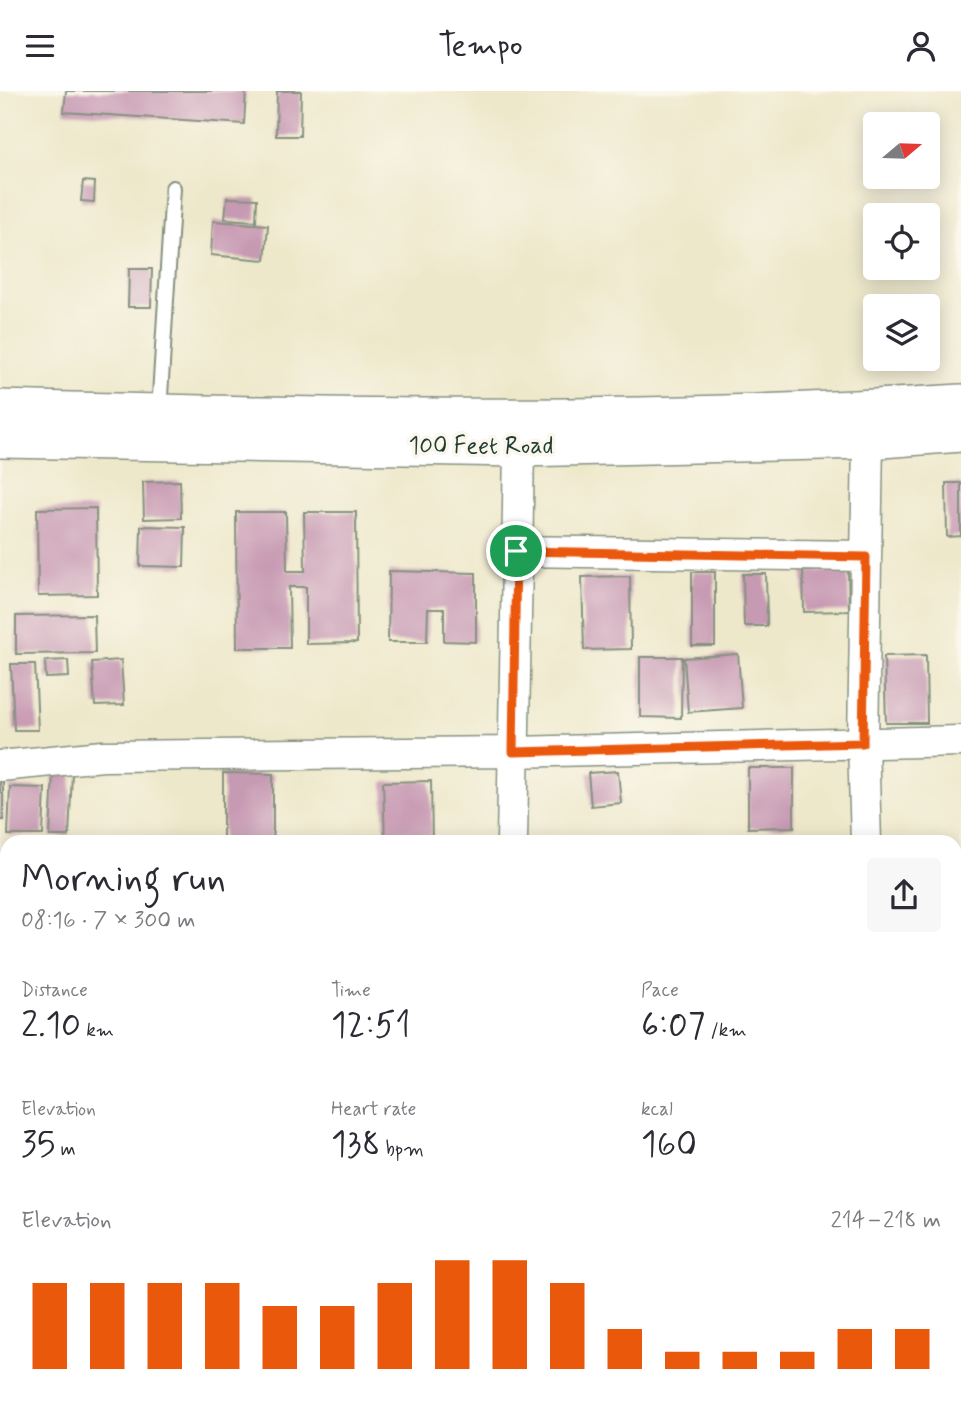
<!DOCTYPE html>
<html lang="en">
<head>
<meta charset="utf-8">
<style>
	body { margin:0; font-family:Mynerve,sans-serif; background:#f7f7f7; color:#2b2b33; height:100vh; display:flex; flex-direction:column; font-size:26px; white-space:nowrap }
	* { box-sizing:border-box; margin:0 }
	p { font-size:23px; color:#7c7c81 }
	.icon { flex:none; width:38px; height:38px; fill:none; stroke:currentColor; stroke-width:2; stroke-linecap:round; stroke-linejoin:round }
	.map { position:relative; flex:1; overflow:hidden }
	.sheet { position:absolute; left:0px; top:744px; width:962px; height:569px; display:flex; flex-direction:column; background:#fff; border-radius:21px 21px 0 0; box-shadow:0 4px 18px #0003 }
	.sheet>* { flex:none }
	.needle { width:46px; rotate:71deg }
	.buttons { position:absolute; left:863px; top:21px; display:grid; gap:14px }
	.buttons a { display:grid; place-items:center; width:77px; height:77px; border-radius:7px; background:#fff; box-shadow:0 4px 18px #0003; font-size:35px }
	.pin { position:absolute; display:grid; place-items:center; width:60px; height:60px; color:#fff; margin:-30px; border:4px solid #fff; border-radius:50%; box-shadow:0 2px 7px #0007 }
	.round { display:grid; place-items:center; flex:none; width:74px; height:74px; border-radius:7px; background:#f7f7f7 }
	.head { display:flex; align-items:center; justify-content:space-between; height:119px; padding:0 21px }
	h1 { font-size:38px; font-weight:600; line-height:52px }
	.figures { display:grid; grid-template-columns:repeat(3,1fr); gap:10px; height:119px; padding:7px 21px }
	.figures div { display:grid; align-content:center }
	.figures b { font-size:35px; font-weight:600 }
	.figures small { font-size:19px; font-weight:400 }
	.figures p { font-size:19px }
	.chart { height:196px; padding:14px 21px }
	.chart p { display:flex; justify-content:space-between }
	.chart svg { width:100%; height:126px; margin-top:7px; stroke:#ea580c; stroke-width:6 }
	header { display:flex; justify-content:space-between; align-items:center; height:91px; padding:0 21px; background:#fff; font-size:32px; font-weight:600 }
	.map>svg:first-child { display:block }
	.building { fill:#c79ab3 }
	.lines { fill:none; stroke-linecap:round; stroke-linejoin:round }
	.service-casing { stroke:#869280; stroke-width:18 }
	.minor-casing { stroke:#869280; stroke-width:33 }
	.tertiary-casing { stroke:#869280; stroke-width:40 }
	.service { stroke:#fff; stroke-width:14 }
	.minor { stroke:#fff; stroke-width:30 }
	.tertiary { stroke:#fff; stroke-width:37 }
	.route-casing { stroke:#fff; stroke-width:14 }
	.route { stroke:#ea580c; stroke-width:9 }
	.labels { text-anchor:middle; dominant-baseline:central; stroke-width:7; stroke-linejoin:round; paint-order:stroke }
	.street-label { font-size:24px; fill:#1f3d34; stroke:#fbf7ec }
</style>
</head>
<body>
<header><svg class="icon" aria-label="menu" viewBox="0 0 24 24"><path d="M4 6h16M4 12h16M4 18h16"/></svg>Tempo<svg class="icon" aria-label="person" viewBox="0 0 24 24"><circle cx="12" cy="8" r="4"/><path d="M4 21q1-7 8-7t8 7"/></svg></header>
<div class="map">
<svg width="961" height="1311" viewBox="0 0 961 1311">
	<rect width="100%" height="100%" fill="#fbf7ec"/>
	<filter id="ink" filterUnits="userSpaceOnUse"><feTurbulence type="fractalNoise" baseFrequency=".0143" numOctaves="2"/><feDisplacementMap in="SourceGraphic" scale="14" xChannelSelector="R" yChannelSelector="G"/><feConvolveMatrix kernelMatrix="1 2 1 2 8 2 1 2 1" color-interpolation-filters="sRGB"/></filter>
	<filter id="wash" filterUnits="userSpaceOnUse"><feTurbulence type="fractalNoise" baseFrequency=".00686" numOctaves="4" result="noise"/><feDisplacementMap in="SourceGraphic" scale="28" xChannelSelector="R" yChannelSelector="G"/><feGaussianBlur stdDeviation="1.57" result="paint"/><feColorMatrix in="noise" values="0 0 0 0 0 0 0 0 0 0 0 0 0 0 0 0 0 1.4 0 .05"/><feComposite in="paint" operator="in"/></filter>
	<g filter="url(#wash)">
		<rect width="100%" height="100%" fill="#eee8cb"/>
		<g id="blocks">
			<path class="building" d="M66,0H246L244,33L64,21Z
				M277,0H301L300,45H276Z
				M83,90L95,91L94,111L81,110Z
				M227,107L257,108L256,130L225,128Z
				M213,130L268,134L265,169L211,164Z
				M129,178H152L151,216H128Z
				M180,390L181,427L144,428L143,391Z
				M946,392H961V445L947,446Z
				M96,417L97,504L38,505L37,418Z
				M236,421H286L287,480H305L304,421H356L357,552L306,553V496H289L290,557H237Z
				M141,435L185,436L184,476L140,475Z
				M389,480L476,482V551L444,550V518H428L427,551H388Z
				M803,480H848L849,520L804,521Z
				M692,481H715V555H692Z
				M743,483H766L767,535H744Z
				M630,485L631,558L584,559L582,486Z
				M94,524L95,562L16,563V525Z
				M738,563L742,617L688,621L684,567Z
				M926,564L927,632H886L884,565Z
				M640,566H682L681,627L640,626Z
				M68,569L69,586L46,587L45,570Z
				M121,569L124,614L95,615L92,571Z
				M11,573H35L38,639H14Z
				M748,677H794V736L748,737Z
				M618,680L621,712L591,715L588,682Z
				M53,681L72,682L69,745H50Z
				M223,682L273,683V751L223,750Z
				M0,687H3V729H0Z
				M431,690L432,751H385L383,691Z
				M10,696L45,697L43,744H8Z
				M956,1072H961V1108H956Z
				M0,1088L7,1089V1163H0Z
				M4,1258L7,1259V1284L2,1283Z
				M956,1281H961V1311H891V1306H956Z
				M312,1306H398V1311H312Z
				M776,1306H835V1311H776Z"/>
		</g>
	</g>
	<g filter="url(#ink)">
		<use href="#blocks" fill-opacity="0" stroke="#869280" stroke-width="2"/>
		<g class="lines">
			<g class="service-casing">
				<path id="service" d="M159,321L173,97"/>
			</g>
			<g class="minor-casing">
				<path id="minor" d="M516,460L866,465
					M0,675L103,665L513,661L961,650
					M512,751L519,357
					M866,751L863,652L868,349
					M956,844H961
					M956,1032H961
					M0,1185L7,1186
					M956,1263H961
					M409,1306V1311
					M860,1311V1306"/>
			</g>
			<g class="tertiary-casing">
				<path id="tertiary" d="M0,318C320,327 642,333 961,312
					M0,348L519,357L868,349L961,342"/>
			</g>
			<use href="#service" class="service"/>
			<use href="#minor" class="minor"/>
			<use href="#tertiary" class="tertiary"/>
		</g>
	</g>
	<g class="lines" filter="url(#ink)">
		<g class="route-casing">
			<path id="route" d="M516,460L866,466L863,652L513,661Z"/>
		</g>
		<use href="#route" class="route"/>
	</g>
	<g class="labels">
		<g class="street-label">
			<text x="481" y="355">100 Feet Road</text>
		</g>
	</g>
</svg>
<div class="buttons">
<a><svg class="needle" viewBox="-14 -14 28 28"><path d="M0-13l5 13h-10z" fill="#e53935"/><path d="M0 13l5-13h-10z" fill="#7c7c81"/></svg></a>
<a><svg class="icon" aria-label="locate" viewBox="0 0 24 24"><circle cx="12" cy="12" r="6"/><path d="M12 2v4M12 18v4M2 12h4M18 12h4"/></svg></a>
<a><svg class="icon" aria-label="layers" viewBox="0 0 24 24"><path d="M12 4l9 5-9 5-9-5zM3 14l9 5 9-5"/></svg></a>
</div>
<div class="pin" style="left:516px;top:460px;background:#1e9e55"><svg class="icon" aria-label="arrive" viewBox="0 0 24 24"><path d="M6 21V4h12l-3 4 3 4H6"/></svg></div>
<section class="sheet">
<div class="head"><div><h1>Morning run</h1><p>08:16 · 7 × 300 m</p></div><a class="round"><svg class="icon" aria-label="share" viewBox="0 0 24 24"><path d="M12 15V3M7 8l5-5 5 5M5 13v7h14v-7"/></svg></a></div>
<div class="figures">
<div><p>Distance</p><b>2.10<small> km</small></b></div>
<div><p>Time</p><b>12:51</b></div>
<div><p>Pace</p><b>6:07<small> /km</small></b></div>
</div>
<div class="figures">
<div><p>Elevation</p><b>35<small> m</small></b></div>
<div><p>Heart rate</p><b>138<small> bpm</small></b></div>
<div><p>kcal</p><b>160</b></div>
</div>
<div class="chart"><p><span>Elevation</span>214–218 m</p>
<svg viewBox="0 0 160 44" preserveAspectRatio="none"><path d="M5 44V14M15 44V14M25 44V14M35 44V14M45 44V22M55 44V22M65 44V14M75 44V6M85 44V6M95 44V14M105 44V30M115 44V38M125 44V38M135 44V38M145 44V30M155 44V30"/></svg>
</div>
</section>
</div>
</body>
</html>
